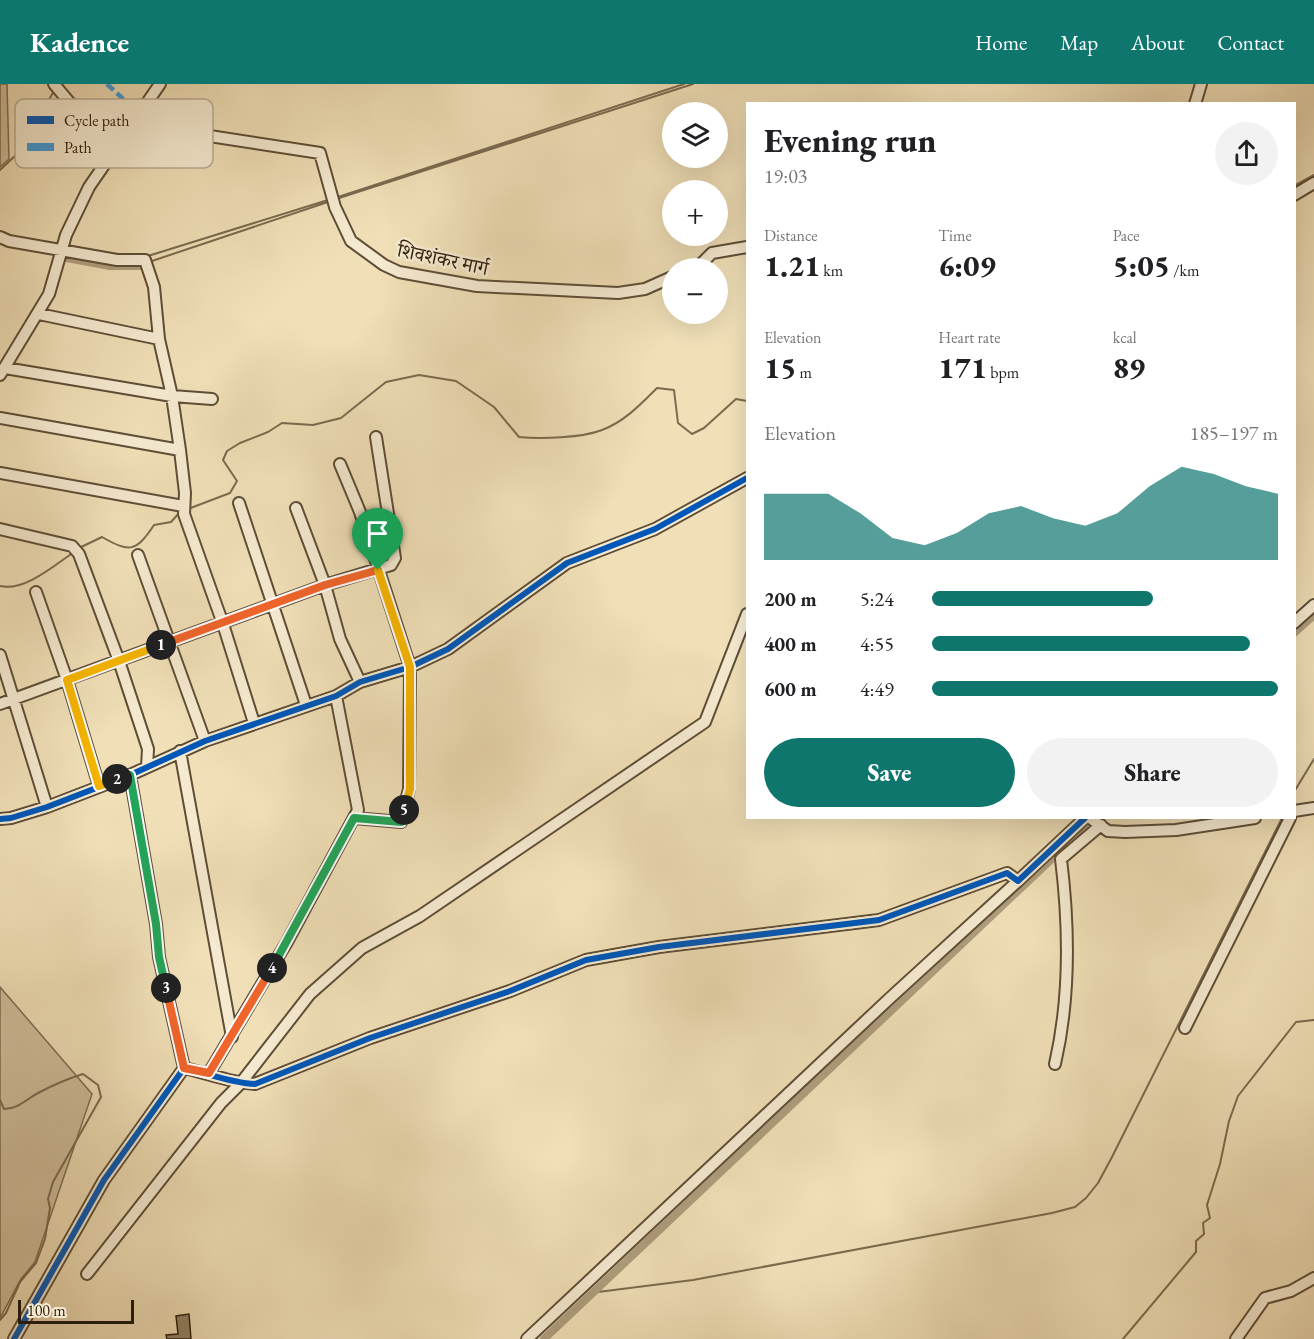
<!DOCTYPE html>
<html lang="en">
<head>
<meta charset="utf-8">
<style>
	body { margin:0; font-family:"EB Garamond","Noto Serif Devanagari",serif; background:#f2f2f2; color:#202124; height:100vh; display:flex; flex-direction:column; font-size:22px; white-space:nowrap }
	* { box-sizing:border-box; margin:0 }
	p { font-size:20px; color:#757577 }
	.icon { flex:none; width:33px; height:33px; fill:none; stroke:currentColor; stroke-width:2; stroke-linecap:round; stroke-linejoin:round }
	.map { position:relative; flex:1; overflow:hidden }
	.side { position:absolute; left:746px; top:18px; width:550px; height:717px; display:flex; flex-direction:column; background:#fff; border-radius:0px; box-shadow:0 6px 24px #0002 }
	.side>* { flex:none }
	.tools { position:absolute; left:662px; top:18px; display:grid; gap:12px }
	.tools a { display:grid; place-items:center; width:66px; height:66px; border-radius:50%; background:#fff; box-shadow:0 6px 24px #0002; font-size:30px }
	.scale { position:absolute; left:18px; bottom:15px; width:116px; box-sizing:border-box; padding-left:6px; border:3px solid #2e1e0b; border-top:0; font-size:16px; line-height:21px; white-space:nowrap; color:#2e1e0b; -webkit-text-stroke:4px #f5ead0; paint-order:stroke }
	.pin { position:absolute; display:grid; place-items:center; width:51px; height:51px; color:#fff; margin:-62px -26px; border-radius:50% 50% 50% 0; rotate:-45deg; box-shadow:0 0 6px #0007 }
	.pin .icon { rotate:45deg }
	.km { position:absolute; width:30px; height:30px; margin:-15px; border-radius:50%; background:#222; color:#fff; font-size:16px; line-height:30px; text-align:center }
	.round { display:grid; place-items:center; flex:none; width:63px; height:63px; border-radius:32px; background:#f2f2f2 }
	.headline { display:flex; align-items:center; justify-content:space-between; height:102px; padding:0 18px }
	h1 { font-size:33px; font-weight:800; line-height:45px }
	.stats { display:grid; grid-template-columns:repeat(3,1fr); gap:9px; height:102px; padding:6px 18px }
	.stats div { display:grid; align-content:center }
	.stats b { font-size:30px; font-weight:800 }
	.stats small { font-size:16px; font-weight:400 }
	.stats p { font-size:16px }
	.chart { height:168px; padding:12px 18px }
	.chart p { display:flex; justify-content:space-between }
	.chart svg { width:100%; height:108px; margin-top:6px; fill:#0f766e; opacity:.7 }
	.button { display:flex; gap:12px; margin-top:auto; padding:12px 18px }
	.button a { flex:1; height:69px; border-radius:36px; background:#0f766e; color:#fff; font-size:24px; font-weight:800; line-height:69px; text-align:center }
	.button a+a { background:#f2f2f2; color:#202124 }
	ul { padding:0 18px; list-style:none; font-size:20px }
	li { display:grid; grid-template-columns:96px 72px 1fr; align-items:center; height:45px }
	li i { height:15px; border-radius:8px; background:#0f766e }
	header { display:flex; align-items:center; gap:36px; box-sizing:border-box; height:84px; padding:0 30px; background:#0f766e; color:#fff }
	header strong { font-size:28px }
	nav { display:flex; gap:33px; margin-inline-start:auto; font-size:21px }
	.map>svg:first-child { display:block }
	.green { fill:#cfbe9a; stroke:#7e6e52; stroke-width:1.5 }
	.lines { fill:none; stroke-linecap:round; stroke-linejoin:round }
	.stream { stroke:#7b6a4f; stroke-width:2 }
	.canal { stroke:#ae9d7d; stroke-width:8 }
	.building { fill:#938264; stroke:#2e1e0b; stroke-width:1.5 }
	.minor-casing { stroke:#5e4e36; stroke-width:14 }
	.minor { stroke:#f5ead0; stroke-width:10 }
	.quiet { stroke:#3d9bde; stroke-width:4.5; stroke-dasharray:9 4.5; stroke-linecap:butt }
	.cycleway-casing { stroke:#f5ead0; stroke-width:10 }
	.cycleway { stroke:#0057b8; stroke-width:6 }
	.split-1-casing { stroke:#fff; stroke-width:12 }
	.split-2-casing { stroke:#fff; stroke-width:12 }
	.split-3-casing { stroke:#fff; stroke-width:12 }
	.split-4-casing { stroke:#fff; stroke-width:12 }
	.split-5-casing { stroke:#fff; stroke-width:12 }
	.split-6-casing { stroke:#fff; stroke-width:12 }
	.split-1 { stroke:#f0652b; stroke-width:8 }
	.split-2 { stroke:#f5b400; stroke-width:8 }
	.split-3 { stroke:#22a559; stroke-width:8 }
	.split-4 { stroke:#f0652b; stroke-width:8 }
	.split-5 { stroke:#22a559; stroke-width:8 }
	.split-6 { stroke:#f5b400; stroke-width:8 }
	.labels { text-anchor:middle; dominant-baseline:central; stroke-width:5; stroke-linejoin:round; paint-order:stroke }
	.street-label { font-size:20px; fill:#2e1e0b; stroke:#f5ead0 }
	.key { fill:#f5ead0; stroke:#b9ad95; stroke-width:1.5 }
	.key-label { font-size:16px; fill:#2e1e0b }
</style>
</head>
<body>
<header>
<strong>Kadence</strong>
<nav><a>Home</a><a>Map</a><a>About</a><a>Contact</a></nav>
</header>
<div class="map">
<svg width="1314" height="1255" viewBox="0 0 1314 1255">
	<rect width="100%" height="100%" fill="#f0dfb7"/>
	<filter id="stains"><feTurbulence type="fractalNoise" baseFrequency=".00333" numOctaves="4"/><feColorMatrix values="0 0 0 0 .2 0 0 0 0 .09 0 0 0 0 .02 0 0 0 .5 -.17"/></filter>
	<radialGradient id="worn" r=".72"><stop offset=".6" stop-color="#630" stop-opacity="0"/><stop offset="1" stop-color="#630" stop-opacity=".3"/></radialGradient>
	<path class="green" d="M0,0H7L9,75L0,83Z
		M0,903L92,1010L35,1178L21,1195L0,1234Z"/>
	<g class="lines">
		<path class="stream" d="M0,86L18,69L54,7
			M1294,102L1314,91
			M335,114L684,0
			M336,115L693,0
			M148,172L328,116
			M149,178L328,118
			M188,425L230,409L237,397L223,376L227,367L240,359L268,348L282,339L313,341L341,334L386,298L419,291L456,297L494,323L519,353C541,355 582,354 602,346C624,338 641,320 657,304L674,306L678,339L692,350L704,344L736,315L747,317
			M79,464L102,453C130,469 136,468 154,441L171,438L180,428
			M0,502C24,508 55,481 74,468
			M1294,708L1314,675
			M0,1016L4,1025C18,1025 27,1015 38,1009C53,1001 67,995 83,990L98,1001L101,1013L53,1098L48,1115L50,1124L45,1155L36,1179L20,1198L6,1229L0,1236
			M590,1209L693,1196L1052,1129L1075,1123L1086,1114L1098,1099L1112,1073L1282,734
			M1123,1255L1196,1168V1157L1204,1150L1203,1139L1210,1134L1207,1121L1220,1080L1229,1037L1238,1012L1296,938L1314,936"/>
		<path class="canal" d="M67,174L110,182H142
			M1294,549L1314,531
			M544,1255L1095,734"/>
	</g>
	<path class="building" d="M189,1230L191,1255H167L166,1251L178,1250L176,1232Z"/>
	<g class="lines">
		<g class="minor-casing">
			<path id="minor" d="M54,0L112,69
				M1195,20L1201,0
				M135,36L151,43L320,69L335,123L351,157L384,181L399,188L477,202L618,209L645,205L672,193
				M1294,111L1314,99
				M0,153L9,157L117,176H145L154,203L159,255L172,312L180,366L185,409L184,430L223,540L254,639
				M690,184L702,179L712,169L747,163
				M39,230L159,255
				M5,284L172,312L212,315
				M0,291L49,210L66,151L89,103L160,0
				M0,334L180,366
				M340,380L360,428L410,583L409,705L401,738L354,734
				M0,389L183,422
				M239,419L306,621
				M296,424L325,501L340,555L360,598
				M0,445L72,462L79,470L119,577L148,665L147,683
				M138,471L205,657
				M36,508L67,596L99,702
				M1294,539L1314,521
				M0,571L47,723
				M0,620L325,501L391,481L395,474L376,353
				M180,667L232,953
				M130,691L156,840L159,873L184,984
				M1294,727L1314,724
				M1090,734L1108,747L1125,748L1176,746L1255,734
				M0,735L11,734L47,723L130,691L205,657L336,612L360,598L410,583L448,565L567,479L655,445L747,394
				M1185,944L1290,734
				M1055,980C1070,915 1069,840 1061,775L1101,741
				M209,989L287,858L358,726L336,612
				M87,1190L221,1019L240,1000L310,910L362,864L420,832L705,638L747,530
				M14,1255L104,1096L184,984C207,989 231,999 255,1000L370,954L510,907L586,876L659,863L879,836L1007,789L1018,797L1085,734
				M527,1255L890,914L1018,797
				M1236,1255L1265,1214L1291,1207L1314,1194"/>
		</g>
		<use href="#minor" class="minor"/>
		<path class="quiet" d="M107,0L139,30"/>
		<g class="cycleway-casing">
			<path id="cycleway" d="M0,735L11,734L47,723L130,691L205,657L336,612L360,598L410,583L448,565L567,479L655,445L747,394
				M14,1255L104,1096L184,984C207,989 231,999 255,1000L370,954L510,907L586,876L659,863L879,836L1007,789L1018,797L1085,734"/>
		</g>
		<use href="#cycleway" class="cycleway"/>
	</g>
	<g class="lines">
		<g class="split-1-casing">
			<path id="split-1" d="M161,561L325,501L378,486"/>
		</g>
		<g class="split-2-casing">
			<path id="split-2" d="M117,695L99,702L67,596L161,561"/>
		</g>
		<g class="split-3-casing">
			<path id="split-3" d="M117,695L130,691L156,840L159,873L166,904"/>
		</g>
		<g class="split-4-casing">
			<path id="split-4" d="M166,904L184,984L209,989L272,884"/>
		</g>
		<g class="split-5-casing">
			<path id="split-5" d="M272,884L354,734L401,738L404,726"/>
		</g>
		<g class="split-6-casing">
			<path id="split-6" d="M378,486L410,583V705L404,726"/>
		</g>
		<use href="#split-1" class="split-1"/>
		<use href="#split-2" class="split-2"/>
		<use href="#split-3" class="split-3"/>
		<use href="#split-4" class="split-4"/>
		<use href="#split-5" class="split-5"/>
		<use href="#split-6" class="split-6"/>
	</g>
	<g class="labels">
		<g class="street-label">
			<text transform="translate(443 175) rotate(12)">शिवशंकर मार्ग</text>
		</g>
	</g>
	<rect x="15" y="15" width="198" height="69" rx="9" class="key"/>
	<rect x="27" y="32" width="27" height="8" fill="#0057b8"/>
	<rect x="27" y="59" width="27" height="8" fill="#3d9bde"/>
	<g class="key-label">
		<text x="64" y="42">Cycle path</text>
		<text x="64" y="69">Path</text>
	</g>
	<rect width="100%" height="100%" filter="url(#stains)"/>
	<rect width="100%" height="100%" fill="url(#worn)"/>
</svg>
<div class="tools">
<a><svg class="icon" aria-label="layers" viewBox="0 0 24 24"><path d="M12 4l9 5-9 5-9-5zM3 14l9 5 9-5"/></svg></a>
<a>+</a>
<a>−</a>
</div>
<div class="scale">100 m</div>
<div class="pin" style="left:378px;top:486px;background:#1e9e55"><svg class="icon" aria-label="arrive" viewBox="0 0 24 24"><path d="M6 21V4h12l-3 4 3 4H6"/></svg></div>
<b class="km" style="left:161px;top:561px">1</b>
<b class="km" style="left:117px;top:695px">2</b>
<b class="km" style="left:166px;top:904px">3</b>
<b class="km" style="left:272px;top:884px">4</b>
<b class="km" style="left:404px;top:726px">5</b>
<section class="side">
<div class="headline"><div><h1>Evening run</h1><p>19:03</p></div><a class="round"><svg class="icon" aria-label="share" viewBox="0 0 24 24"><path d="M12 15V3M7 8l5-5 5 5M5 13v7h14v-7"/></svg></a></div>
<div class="stats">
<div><p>Distance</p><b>1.21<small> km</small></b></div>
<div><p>Time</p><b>6:09</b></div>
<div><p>Pace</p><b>5:05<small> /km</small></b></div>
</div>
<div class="stats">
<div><p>Elevation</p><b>15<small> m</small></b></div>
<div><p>Heart rate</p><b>171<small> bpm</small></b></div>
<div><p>kcal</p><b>89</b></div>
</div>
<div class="chart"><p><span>Elevation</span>185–197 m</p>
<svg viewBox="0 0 160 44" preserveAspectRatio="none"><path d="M0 44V17L10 17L20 17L30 25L40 35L50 38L60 33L70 25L80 22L90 27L100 30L110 25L120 14L130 6L140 9L150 14L160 17V44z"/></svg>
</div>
<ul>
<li><b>200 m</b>5:24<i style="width:64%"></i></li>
<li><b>400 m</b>4:55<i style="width:92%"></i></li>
<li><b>600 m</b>4:49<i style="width:100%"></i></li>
</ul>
<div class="button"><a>Save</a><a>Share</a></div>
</section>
</div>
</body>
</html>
